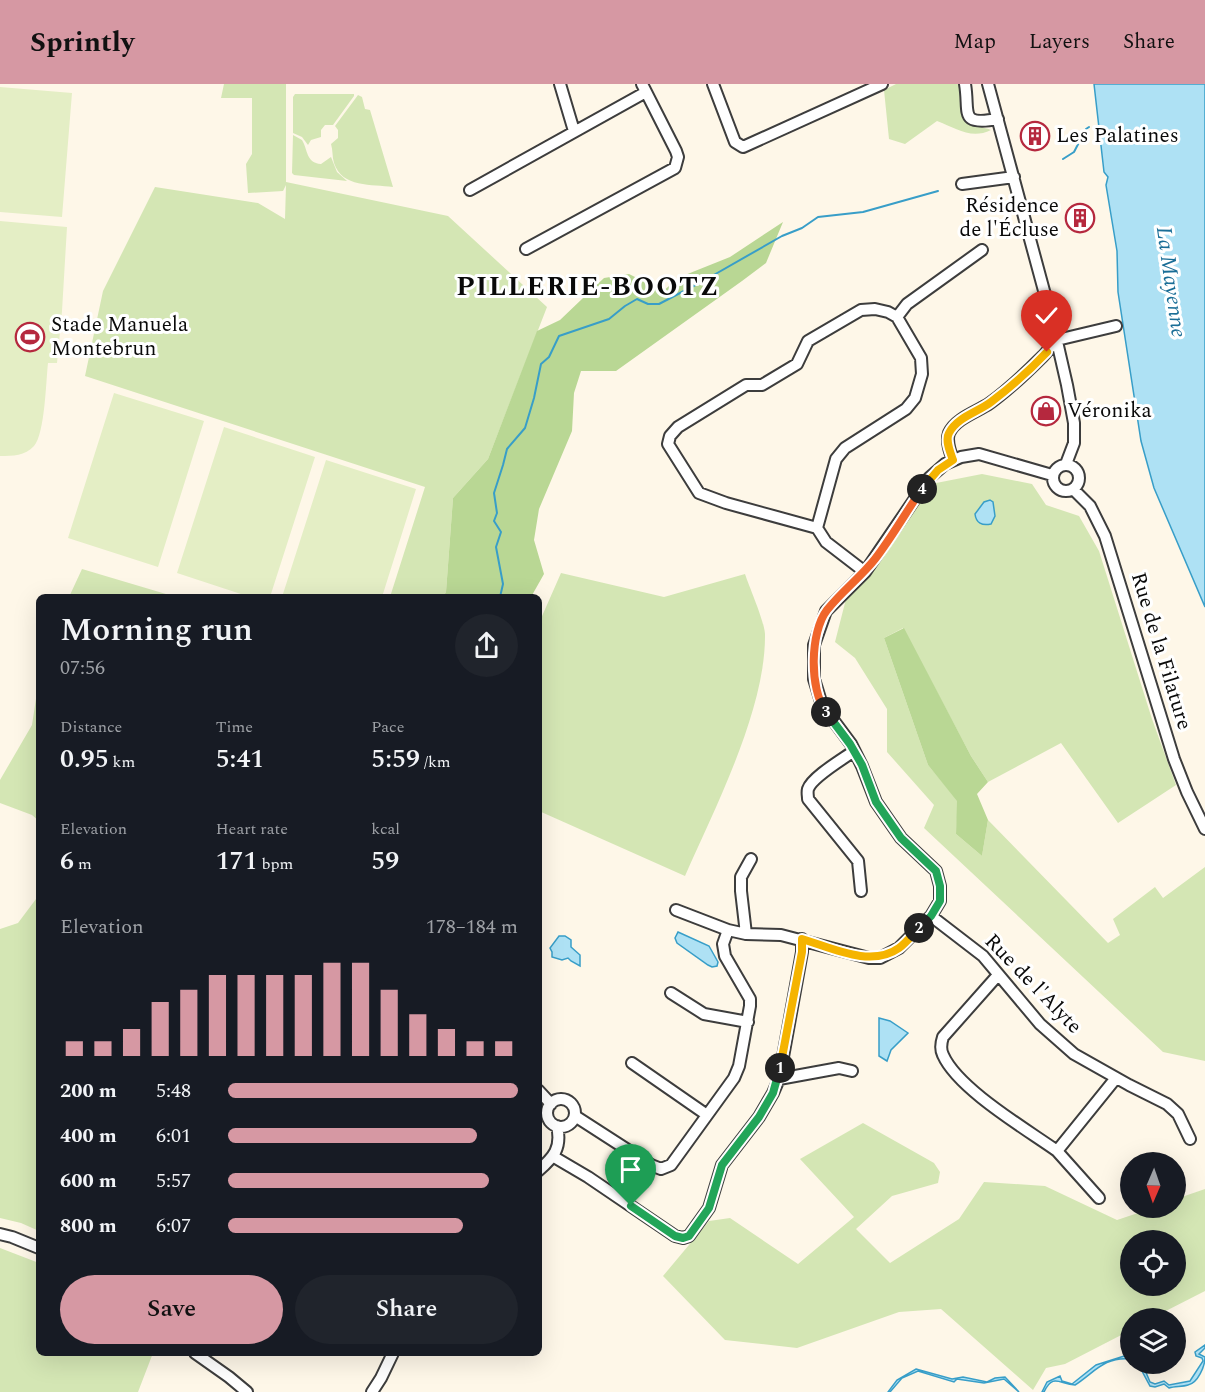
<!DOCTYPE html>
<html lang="en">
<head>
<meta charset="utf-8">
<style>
	body { margin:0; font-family:Spectral,serif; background:#20242c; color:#f1f3f6; height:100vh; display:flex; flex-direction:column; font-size:22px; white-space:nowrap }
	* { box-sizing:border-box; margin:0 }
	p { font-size:20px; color:#9ea1a6 }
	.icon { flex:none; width:33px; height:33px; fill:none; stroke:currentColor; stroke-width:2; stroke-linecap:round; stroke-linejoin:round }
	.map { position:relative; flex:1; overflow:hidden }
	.details { position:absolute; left:36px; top:510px; width:506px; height:762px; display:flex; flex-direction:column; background:#171b24; border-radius:9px; box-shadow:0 6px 24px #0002 }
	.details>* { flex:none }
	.needle { width:39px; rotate:182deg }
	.buttons { position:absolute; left:1120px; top:1068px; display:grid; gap:12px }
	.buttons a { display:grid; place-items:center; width:66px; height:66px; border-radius:50%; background:#171b24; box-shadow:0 6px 24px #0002; font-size:30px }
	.pin { position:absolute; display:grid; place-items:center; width:51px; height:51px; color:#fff; margin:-62px -26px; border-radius:50% 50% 50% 0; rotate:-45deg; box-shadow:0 0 6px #0007 }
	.pin .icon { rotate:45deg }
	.km { position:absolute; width:30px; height:30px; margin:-15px; border-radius:50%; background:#222; color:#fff; font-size:16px; line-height:30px; text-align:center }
	.round { display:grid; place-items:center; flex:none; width:63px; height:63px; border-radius:32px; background:#20242c }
	.head { display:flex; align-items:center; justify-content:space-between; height:102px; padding:0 24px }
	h1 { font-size:33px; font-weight:600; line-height:45px }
	.metrics { display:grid; grid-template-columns:repeat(3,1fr); gap:9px; height:102px; padding:6px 24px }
	.metrics div { display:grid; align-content:center }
	.metrics b { font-size:26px; font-weight:600 }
	.metrics small { font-size:16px; font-weight:400 }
	.metrics p { font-size:16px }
	.chart { height:168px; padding:12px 24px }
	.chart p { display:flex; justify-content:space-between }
	.chart svg { width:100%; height:108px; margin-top:6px; stroke:#d698a3; stroke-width:6 }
	.cta { display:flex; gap:12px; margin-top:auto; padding:12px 24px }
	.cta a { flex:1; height:69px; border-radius:36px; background:#d698a3; color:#111; font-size:24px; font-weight:600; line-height:69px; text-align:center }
	.cta a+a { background:#20242c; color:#f1f3f6 }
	ul { padding:0 24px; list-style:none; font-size:20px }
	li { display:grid; grid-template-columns:96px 72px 1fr; align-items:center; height:45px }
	li i { height:15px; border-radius:8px; background:#d698a3 }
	header { display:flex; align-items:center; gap:36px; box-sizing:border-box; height:84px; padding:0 30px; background:#d698a3; color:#111 }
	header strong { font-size:28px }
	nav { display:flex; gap:33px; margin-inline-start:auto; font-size:21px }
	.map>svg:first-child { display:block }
	.green { fill:#d4e6b4; fill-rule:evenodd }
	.forest { fill:#b9d794 }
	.pitch { fill:#e4eec5 }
	.water { fill:#aee1f4; stroke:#389ec8; stroke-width:1.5 }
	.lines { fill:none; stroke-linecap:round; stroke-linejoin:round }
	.stream { stroke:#389ec8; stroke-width:2 }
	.minor-casing { stroke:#3d3d3d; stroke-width:14 }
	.minor { stroke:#fff; stroke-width:10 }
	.split-1-casing { stroke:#fff; stroke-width:12 }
	.split-2-casing { stroke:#fff; stroke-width:12 }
	.split-3-casing { stroke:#fff; stroke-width:12 }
	.split-4-casing { stroke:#fff; stroke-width:12 }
	.split-5-casing { stroke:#fff; stroke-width:12 }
	.split-1 { stroke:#22a559; stroke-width:8 }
	.split-2 { stroke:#f5b400; stroke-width:8 }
	.split-3 { stroke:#22a559; stroke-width:8 }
	.split-4 { stroke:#f0652b; stroke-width:8 }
	.split-5 { stroke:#f5b400; stroke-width:8 }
	.labels { text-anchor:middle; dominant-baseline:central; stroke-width:6; stroke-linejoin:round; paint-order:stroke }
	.poi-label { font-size:21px; fill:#0a0a0a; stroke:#fff; text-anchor:start }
	.street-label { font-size:21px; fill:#0a0a0a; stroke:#fff }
	.water-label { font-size:22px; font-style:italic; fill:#196d96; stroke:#fff }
	.district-label { font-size:27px; font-weight:bold; letter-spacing:1.5px; fill:#0a0a0a; stroke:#fff }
</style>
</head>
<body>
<header>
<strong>Sprintly</strong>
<nav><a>Map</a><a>Layers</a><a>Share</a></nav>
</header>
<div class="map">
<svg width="1205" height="1308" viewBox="0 0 1205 1308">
	<rect width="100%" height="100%" fill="#fef7e8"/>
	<path class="green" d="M224,0H286V98L448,132L547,223L488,375L453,414L446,508L443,513H390L425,403L85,292L103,207L155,103L258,119L285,135L286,101L283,107L248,109L246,80L252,70V14H221Z
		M896,0H960C963,17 958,33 977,42C982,44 987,44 991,46C971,56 956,44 937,37L905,60L889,55L884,6Z
		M295,10H354V12L333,41H325L321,46V53L311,56L308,61L302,53L293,49V13Z
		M358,11L362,13L365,25L370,26L393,103C372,100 342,104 334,79C332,73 333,66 331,60L338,54V46L335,42Z
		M293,51L302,56C308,66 306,79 321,80L331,73L337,88L347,97L294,91L292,89Z
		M982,390L1032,400L1046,421L1079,432L1099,467L1152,635L1176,701L1118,739L1061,659L988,698L971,672L903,544L884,554L928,681L958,717L956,750L982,772L988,736L1108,859L1120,851L1113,835L1155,803L1163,814L1205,783V977L1163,968L924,744L934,721L887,668V625L855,574L835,558L847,511L880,477L931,400Z
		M82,485L176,513H69Z
		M561,489L664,513L745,490C750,505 764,536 765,550C766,625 715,724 685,792L539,727V539Z
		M39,595V737L32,731L0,719V696L32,641Z
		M39,811V1147L21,1139L0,1134V845L18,839Z
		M863,1039L927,1075L934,1079L940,1088L938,1099L892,1112L856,1145L890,1179L959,1135L984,1098L1045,1102L1117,1136L1153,1124H1176V1115L1205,1105V1207L1152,1234H1131V1246L1065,1280L1046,1284L1033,1306L941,1225L899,1228L797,1264L725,1256L663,1192L709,1137L730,1134L798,1180L854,1133L800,1075ZM1131,1156H1176V1202H1131Z
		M0,1164L39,1179V1269H153L138,1308H0Z"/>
	<path class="forest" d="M783,138L766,179L742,197L616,287H581L574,309L572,347L539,425L534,456L544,490L531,513H443L446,508L453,414L488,375L537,247L560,236L604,194L629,190L663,207L680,193L730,173Z
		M904,544L971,672L988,698L977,710L988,736L982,772L956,750L957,717L928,681L884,554Z"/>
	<path class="pitch" d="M0,3L72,9L62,133L0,128Z
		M0,137L67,143L62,227L57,279H48C46,296 45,350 34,362C25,372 13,372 0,372Z
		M114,309L204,337L158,483L68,454Z
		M224,343L315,373L270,513H250L177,489Z
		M326,376L416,405L382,513H282Z"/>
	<path class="water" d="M1094,0H1205V523L1154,404L1141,357L1118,208L1117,167L1106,101L1108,93L1104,88Z
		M990,416L993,418L995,432L991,440C982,442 976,439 975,430L984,418Z
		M678,848L709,862L718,878L717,882L712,883L708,881L677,859L675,854Z
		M559,852H565L571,856V863L580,871V882L571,877L568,874L562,876L552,873V868L550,864Z
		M879,934L890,937L908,949L891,966L887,977L879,972Z
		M1205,1261V1264L1199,1270L1205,1273C1205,1282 1198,1299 1188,1301C1182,1303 1175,1302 1169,1304L1164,1300L1155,1303L1150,1302L1142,1287L1143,1280H1145V1286L1150,1298L1155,1300L1164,1297L1169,1301L1190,1297L1203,1277L1202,1274L1196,1272L1195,1268Z
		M1124,1272L1131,1275C1104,1272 1094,1289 1075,1301C1059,1300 1053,1289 1044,1308H1042L1047,1298L1060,1292L1062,1297L1072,1300L1096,1281Z
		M916,1285L952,1295L963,1293L987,1298L995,1294L1005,1293L1019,1308L1004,1295L984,1299L957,1295L954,1298L918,1287L902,1294L890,1308H888L897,1296Z"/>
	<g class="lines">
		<path class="stream" d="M1063,75L1074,68L1086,45L1089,43
			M500,513L503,500L496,463L501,448L494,437L497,429L494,409L503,381L507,365L525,344L534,314L541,280L549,273L559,252L609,235L625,222L637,215L648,220H659L705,196L782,152L802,144L818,133L863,128L938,107"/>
		<g class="minor-casing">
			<path id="minor" d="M560,0L574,47
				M713,0L735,58L743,63L882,0
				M965,0C970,29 958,42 998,35
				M988,0L1053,240L1067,301L1074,339V359L1066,380
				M962,100L1014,93
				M470,106L646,8
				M526,165L675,84L678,73L676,67L642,0
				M897,233L907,220L982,166
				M953,376C950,368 946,357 949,349C956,334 977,328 990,319C1008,306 1026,289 1042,273C1048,268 1051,260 1057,256L1116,242
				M1053 394a13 13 0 1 1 26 0a13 13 0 1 1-26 0Z
				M1073,405L1090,422L1105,452L1174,675L1187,708L1205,745
				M817,444L836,375L845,364L906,325L915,314L922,290L921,274L897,233L888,228L875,225L861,226L808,257L797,280L762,301H746L678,343L670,352L668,360L699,409L726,419L817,444L826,458L865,488
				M854,667C843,675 812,693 808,705C807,709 808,711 808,715L858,777L861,807
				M676,826L728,846L746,850L781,851L869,874H880L899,864L931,832L940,817V802L936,787L901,754L876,718L862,682L851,660L822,621L814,595V561L826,527L865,488L929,394L945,380L961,373L979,370L1052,391
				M931,832L983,872L1040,940L1074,970L1129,1001L1167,1020L1178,1030L1190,1055
				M746,850L741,807V793L751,775
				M998,891L943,953C941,959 940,965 943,971C958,1005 1026,1045 1057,1067L1116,994
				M671,909L704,930L748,938
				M632,979L707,1031
				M779,995L839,984L852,987
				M538,1006L551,1020
				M547 1029a14 14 0 1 1 28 0a14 14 0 1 1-28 0Z
				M575,1032L651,1081L661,1085L671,1081L734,994L739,982L750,922V915L725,872L723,860L728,846
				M1057,1067L1099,1114
				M554,1073L588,1093L675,1152L683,1154L689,1152L709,1124L722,1081L759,1033L773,1009L779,995L802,868V855
				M538,1087C554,1073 562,1064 557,1042
				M0,1150L12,1153L39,1164
				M195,1269L229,1293L247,1308
				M372,1308L381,1294L393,1269"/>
		</g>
		<use href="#minor" class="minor"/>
	</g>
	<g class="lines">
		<g class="split-1-casing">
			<path id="split-1" d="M631,1122L675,1152L683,1154L689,1152L709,1124L722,1081L759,1033L773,1009L780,984"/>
		</g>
		<g class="split-2-casing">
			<path id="split-2" d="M780,984L802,868V855C832,864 871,884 899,864C906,859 913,850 919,844"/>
		</g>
		<g class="split-3-casing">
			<path id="split-3" d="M826,628L850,660L862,681L876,718L901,754L936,787L940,802V817L931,832L919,844"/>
		</g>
		<g class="split-4-casing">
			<path id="split-4" d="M826,628C809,605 810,548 827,526C842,507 861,493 875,475C892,453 906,428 922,405"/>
		</g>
		<g class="split-5-casing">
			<path id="split-5" d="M922,405L938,386L953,376C950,368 945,356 949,349C957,333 978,328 991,318C1011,303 1030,286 1047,268"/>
		</g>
		<use href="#split-1" class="split-1"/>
		<use href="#split-2" class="split-2"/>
		<use href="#split-3" class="split-3"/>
		<use href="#split-4" class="split-4"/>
		<use href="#split-5" class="split-5"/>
	</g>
	<defs>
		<g id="building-ring" transform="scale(1.5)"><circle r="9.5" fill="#fff" stroke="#b5283e" stroke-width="1.5"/><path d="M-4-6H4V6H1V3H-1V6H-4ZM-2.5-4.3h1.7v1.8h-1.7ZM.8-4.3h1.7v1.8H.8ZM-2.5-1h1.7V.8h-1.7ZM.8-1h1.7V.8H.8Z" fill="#b5283e"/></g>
		<g id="stadium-ring" transform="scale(1.5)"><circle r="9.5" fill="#fff" stroke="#b5283e" stroke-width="1.5"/><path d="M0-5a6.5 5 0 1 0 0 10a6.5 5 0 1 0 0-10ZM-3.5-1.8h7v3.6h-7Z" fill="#b5283e"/></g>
		<g id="shop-ring" transform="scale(1.5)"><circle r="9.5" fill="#fff" stroke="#b5283e" stroke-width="1.5"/><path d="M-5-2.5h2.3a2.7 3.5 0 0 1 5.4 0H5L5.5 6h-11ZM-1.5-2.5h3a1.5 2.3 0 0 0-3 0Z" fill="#b5283e"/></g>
	</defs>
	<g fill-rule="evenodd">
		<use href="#building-ring" x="1035" y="52"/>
		<use href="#building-ring" x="1080" y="134"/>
		<use href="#stadium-ring" x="30" y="253"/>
		<use href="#shop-ring" x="1046" y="327"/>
	</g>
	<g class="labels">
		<g class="poi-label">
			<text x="1056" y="52">Les Palatines</text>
			<text x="1059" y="122" text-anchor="end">Résidence<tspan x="1059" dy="24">de l'Écluse</tspan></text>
			<text x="51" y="241">Stade Manuela<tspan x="51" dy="24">Montebrun</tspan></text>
			<text x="1067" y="327">Véronika</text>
		</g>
		<g class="street-label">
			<text transform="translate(1161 567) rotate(73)">Rue de la Filature</text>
			<text transform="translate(1033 900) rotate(46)">Rue de l'Alyte</text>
		</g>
		<g class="water-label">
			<text transform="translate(1171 198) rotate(82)">La Mayenne</text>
		</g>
		<g class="district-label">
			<text x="588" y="203">PILLERIE-BOOTZ</text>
		</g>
	</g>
</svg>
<div class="buttons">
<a><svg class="needle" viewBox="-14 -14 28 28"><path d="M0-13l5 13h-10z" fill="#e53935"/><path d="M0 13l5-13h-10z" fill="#9ea1a6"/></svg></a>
<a><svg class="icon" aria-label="locate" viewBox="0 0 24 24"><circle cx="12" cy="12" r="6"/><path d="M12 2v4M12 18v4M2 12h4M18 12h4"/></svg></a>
<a><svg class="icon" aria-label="layers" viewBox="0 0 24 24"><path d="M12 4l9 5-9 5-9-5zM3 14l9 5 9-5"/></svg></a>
</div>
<div class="pin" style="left:631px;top:1122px;background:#1e9e55"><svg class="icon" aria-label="arrive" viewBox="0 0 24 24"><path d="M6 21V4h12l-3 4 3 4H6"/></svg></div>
<div class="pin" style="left:1047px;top:268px;background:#d93025"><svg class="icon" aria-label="check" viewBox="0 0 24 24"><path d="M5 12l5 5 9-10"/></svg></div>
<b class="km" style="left:780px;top:984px">1</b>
<b class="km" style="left:919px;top:844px">2</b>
<b class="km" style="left:826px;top:628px">3</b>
<b class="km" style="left:922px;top:405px">4</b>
<section class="details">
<div class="head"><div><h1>Morning run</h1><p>07:56</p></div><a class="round"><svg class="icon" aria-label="share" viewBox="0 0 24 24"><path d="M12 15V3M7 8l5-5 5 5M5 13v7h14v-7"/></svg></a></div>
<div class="metrics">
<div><p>Distance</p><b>0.95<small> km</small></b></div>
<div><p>Time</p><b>5:41</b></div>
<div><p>Pace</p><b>5:59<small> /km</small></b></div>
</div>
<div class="metrics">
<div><p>Elevation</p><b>6<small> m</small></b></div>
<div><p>Heart rate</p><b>171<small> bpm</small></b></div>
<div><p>kcal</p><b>59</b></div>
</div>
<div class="chart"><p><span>Elevation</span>178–184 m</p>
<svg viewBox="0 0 160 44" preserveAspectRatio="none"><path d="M5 44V38M15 44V38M25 44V33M35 44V22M45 44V17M55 44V11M65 44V11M75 44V11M85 44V11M95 44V6M105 44V6M115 44V17M125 44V27M135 44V33M145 44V38M155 44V38"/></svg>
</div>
<ul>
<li><b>200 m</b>5:48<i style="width:100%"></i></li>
<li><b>400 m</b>6:01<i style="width:86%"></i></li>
<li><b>600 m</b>5:57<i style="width:90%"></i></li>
<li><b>800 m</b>6:07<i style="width:81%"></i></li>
</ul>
<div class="cta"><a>Save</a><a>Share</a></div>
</section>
</div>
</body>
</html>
